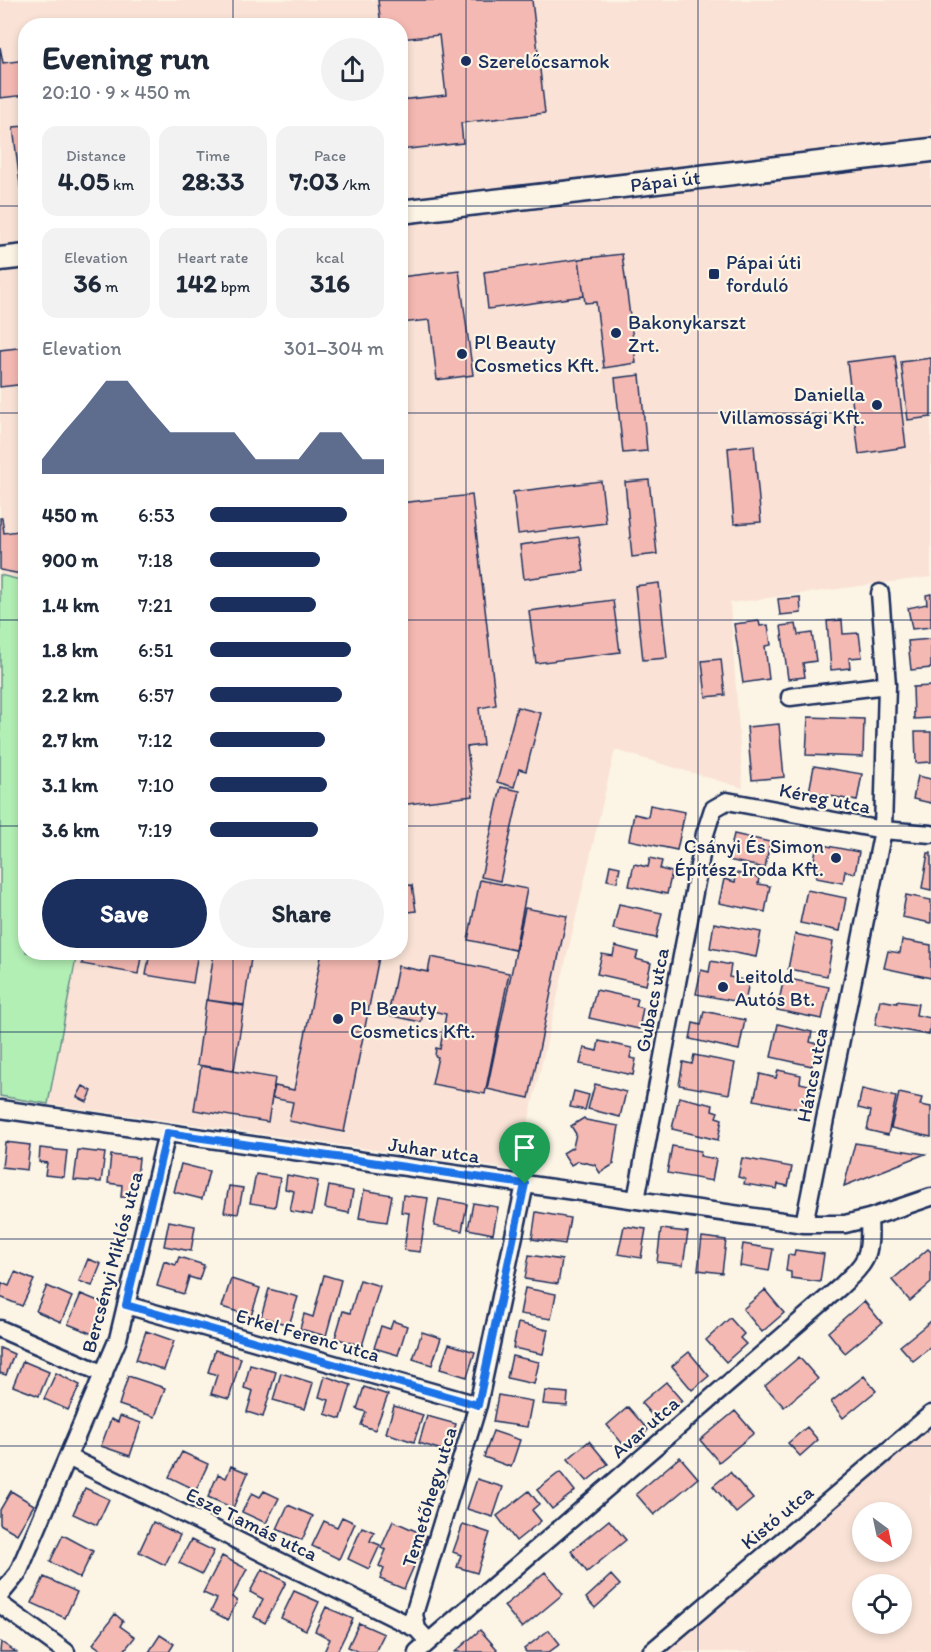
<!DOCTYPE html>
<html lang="en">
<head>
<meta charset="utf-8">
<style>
	body { margin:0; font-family:Itim,sans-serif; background:#f2f2f3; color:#1f2937; height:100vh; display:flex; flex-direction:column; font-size:22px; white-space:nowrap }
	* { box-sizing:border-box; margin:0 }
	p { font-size:20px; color:#747a83 }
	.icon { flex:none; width:33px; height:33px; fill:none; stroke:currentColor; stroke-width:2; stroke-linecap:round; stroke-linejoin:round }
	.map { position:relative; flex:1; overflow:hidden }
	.side { position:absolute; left:18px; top:18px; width:390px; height:942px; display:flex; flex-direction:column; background:#fff; border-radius:24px; box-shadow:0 3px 9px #0003 }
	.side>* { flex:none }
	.needle { width:39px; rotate:147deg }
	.tools { position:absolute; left:852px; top:1502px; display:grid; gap:12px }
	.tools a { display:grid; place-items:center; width:60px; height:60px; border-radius:50%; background:#fff; box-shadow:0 3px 9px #0003; font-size:30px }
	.pin { position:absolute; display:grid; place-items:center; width:51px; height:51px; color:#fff; margin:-62px -26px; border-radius:50% 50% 50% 0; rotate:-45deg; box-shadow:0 0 6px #0007 }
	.pin .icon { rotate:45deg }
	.round { display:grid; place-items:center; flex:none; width:63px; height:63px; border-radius:32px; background:#f2f2f3 }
	.head { display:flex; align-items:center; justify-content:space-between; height:102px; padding:0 24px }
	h1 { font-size:33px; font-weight:800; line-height:45px }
	.figures { display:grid; grid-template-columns:repeat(3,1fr); gap:9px; height:102px; padding:6px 24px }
	.figures div { display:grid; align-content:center; border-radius:15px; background:#f2f2f3; text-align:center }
	.figures b { font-size:26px; font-weight:800 }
	.figures small { font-size:16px; font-weight:400 }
	.figures p { font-size:16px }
	.chart { height:168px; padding:12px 24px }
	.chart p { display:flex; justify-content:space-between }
	.chart svg { width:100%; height:108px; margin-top:6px; fill:#1b2f5e; opacity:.7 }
	.action { display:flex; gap:12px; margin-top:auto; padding:12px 24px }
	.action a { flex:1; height:69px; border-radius:36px; background:#1b2f5e; color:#fff; font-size:24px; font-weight:800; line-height:69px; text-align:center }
	.action a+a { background:#f2f2f3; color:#1f2937 }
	ul { padding:0 24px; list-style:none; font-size:20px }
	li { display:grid; grid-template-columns:96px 72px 1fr; align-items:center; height:45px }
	li i { height:15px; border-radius:8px; background:#1b2f5e }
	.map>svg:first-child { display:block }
	.built { fill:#fae3d6; fill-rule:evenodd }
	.green { fill:#b2efb4; stroke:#668f89; stroke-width:1.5 }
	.building { fill:#f4b9b2; stroke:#1b2f5e; stroke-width:1.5 }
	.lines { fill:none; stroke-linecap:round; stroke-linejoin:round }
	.street-casing { stroke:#1b2f5e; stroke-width:21 }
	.secondary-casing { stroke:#1b2f5e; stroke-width:27 }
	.street { stroke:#fcf5e5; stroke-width:16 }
	.secondary { stroke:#fcf5e5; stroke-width:22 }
	.route-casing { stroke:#fff; stroke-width:12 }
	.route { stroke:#1a73e8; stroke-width:8 }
	.grid { fill:none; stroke:#1b2f5e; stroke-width:1.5; stroke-opacity:0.55 }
	.poi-dot { fill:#1b2f5e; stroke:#fcf5e5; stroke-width:2 }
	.labels { text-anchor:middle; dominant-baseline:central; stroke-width:4.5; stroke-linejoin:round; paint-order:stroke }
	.poi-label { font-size:20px; fill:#1b2f5e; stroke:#fcf5e5; text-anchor:start }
	.street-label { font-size:20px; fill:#1b2f5e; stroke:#fcf5e5 }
</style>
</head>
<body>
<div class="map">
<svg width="931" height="1652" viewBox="0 0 931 1652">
	<rect width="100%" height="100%" fill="#fcf5e5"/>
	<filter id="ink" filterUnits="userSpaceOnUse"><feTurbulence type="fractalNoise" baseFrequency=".0167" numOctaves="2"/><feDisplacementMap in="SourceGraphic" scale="12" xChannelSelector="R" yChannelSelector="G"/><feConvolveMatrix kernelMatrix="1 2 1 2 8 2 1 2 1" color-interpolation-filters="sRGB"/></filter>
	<g filter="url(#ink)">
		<path class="built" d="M0,0H931V577L730,603L743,788L615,750L517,1170L48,1104L77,953L400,952V26H26L25,580L0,574Z
			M931,1407V1652H643L661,1636ZM862,1512H902V1551H862ZM862,1584H902V1623H862Z"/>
		<path class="green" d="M0,575L25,581L26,952L77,953L48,1104L0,1096Z"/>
		<path class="building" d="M378,0H532L545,113L461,123L463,143L400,150V100L446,95L439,35L400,39V26H381Z
			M0,47L3,63L26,60V95L0,98Z
			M26,126V200H22L13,127Z
			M622,254L636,363L604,368L596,302L585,303L579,259Z
			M579,259L584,296L488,309L484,272Z
			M459,270L473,375L437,380L430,320L400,323V277Z
			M26,347V384L0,387V350Z
			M895,356L906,447L859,454L847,362Z
			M931,358V417L908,420L901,362Z
			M640,375L647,451L623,453L615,378Z
			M754,445L761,522L734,524L728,448Z
			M649,480L657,554L632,557L625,482Z
			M601,481L606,523L518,534L513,492Z
			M472,495L496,705L479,708L483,745L467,747L473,796L400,805V503Z
			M0,518H2L4,533L26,530V575L0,570Z
			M579,537L584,571L524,579L520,545Z
			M659,583L667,658L643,660L635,586Z
			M931,594V627L912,629L908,608L927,604L926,595Z
			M800,597L801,613L780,615L778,599Z
			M613,600L620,652L536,663L529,611Z
			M842,620L843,634L859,633L862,657L849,658L850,668L831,670L827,621Z
			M759,621L760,626L768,625L771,645L765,646L769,679L743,683L734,624Z
			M796,624L798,635L812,633L816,661L803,663L805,677L788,679L781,626Z
			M931,639V668L911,670L908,641Z
			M721,659L725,695L706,697L702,661Z
			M931,686V718L914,719L913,687Z
			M517,707L541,713L526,771L519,769L514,787L497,782Z
			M808,717L864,719L863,757L806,755Z
			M779,724L784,777L752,780L747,727Z
			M915,732H931V762L916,763Z
			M814,766L862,774L857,801L809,792Z
			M918,776L931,779V803L913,799Z
			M501,787L520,791L500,881L481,877Z
			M650,805L685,812L677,850L629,840L634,814L648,817Z
			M734,834L770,842L765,868L728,860Z
			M817,844L859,852L855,873L845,871L843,883L816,878L818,866L813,865Z
			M928,853H931V890L922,888Z
			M650,858L662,861L660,869L672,872L667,894L629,886L634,864L648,867Z
			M610,865L620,867L617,882L607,880Z
			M737,873L759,878L758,884L770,886L765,912L719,903L724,879L735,882Z
			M480,880L527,889L515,950L468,940Z
			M412,885L416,911L400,913V886Z
			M807,890L846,898L840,931L800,923Z
			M906,895L931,900V923L902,917Z
			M619,904L662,913L656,938L613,929Z
			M525,908L567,916L529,1098L487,1089Z
			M714,923L761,932L756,957L710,948Z
			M795,934L833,942L827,976L788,969Z
			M902,940L931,945V978L884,968L888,951L900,953Z
			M615,946L638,952L636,959L651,963L646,985L597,974L602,954L613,956Z
			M84,952H142L138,974L82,964Z
			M150,952H198L193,983L146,975Z
			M214,952H252L244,1005L207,1000Z
			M322,952H380L344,1132L289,1121L293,1102L272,1098L275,1086L294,1090Z
			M431,957L509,973L485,1094L432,1084L438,1057L435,1056L436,1048L440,1049L446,1014L424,1009L421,1022L388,1015L398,966L428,972Z
			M711,961L731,965L729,977L749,981L745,1003L696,994L701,970L709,972Z
			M784,978L829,987L822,1019L777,1010Z
			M596,990L638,999L636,1006L643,1008L639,1029L589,1018Z
			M206,1000L244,1006L234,1070L197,1065Z
			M880,1000L897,1003V1001L918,1004L916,1015L931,1018L929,1035L875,1025Z
			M704,1011L745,1020L739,1050L690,1039L693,1023L701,1025Z
			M778,1024L812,1032L810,1042L817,1044L812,1066L771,1057Z
			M599,1041L632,1048L630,1058L636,1059L633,1075L580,1064L584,1048L597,1051Z
			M694,1055L735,1063L729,1094L679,1085L683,1062L692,1064Z
			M201,1066L275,1078L268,1122L194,1110Z
			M778,1070L801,1075L800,1083L809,1085L804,1110L754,1100L760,1074L776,1078Z
			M595,1084L626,1092L620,1117L588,1109Z
			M83,1086L92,1091L87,1102L77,1097Z
			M862,1089L896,1097L888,1135L867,1130L871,1111L858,1108Z
			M574,1091L589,1095L585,1110L570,1107Z
			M899,1093L922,1098L920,1105L931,1107V1137L891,1128Z
			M679,1097L713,1105L712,1110L718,1112L716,1117L722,1119L718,1140L672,1129Z
			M584,1118L586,1120L619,1126L613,1163L614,1164L600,1173L595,1165L578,1161L571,1165L563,1153L573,1147L576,1134L571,1126Z
			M5,1142L30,1145L27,1170L2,1167Z
			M855,1143L925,1154L844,1186Z
			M672,1146L701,1151L700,1156L716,1159L712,1181L667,1173Z
			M40,1148L67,1151L64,1177L45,1175L47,1163L39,1162Z
			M78,1150L105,1153L101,1182L74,1180Z
			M111,1155L139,1158L135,1198L121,1197L122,1185L108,1183Z
			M742,1158L792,1167L788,1186L778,1184L777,1189L744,1184L745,1179L738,1177Z
			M181,1164L209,1171L202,1199L174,1192Z
			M256,1174L280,1178L275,1207L250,1203Z
			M287,1175L318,1181L312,1215L290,1211L294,1191L285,1189Z
			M229,1186L243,1188L238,1214L224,1212Z
			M329,1186L353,1191L349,1213L325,1208Z
			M364,1190L392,1195L387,1222L359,1218Z
			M403,1195L428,1198L420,1252L404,1250L409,1213L401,1212Z
			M439,1199L467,1204L462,1231L434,1226Z
			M473,1203L498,1207L493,1234L468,1229Z
			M536,1212L570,1218L565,1244L532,1239Z
			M169,1221L195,1226L191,1251L164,1246Z
			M624,1226L646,1229L641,1258L618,1254Z
			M661,1229L688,1232L683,1265L657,1262Z
			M702,1237L726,1240L722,1273L698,1270Z
			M743,1244L773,1249L769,1271L740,1266Z
			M928,1249L931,1252V1283L910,1301L892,1280Z
			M795,1250L824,1254L820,1282L791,1278V1272L786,1271L788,1255L794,1256Z
			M529,1255L562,1260L558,1284L525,1279Z
			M179,1257L204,1265L199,1280L189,1277L184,1294L157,1286L164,1261L176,1265Z
			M88,1259L101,1264L92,1286L79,1281Z
			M15,1272L34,1280L22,1306L0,1297L2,1283L9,1286Z
			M324,1275L341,1280L326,1336L300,1329L304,1314L313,1317Z
			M231,1279L260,1288L251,1316L222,1307Z
			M360,1280L380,1286L362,1346L335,1338L343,1311L350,1313Z
			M47,1286L72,1297L61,1322L36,1311Z
			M525,1288L556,1294L551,1319L520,1314Z
			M269,1289L298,1297L289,1325L261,1317Z
			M765,1290L784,1313L762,1332L743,1309Z
			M81,1294L108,1305L95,1335L68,1324Z
			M864,1301L882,1323L845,1353L828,1332Z
			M730,1318L744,1334L740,1338L746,1344L726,1362L706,1340Z
			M393,1321L407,1326L398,1355L374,1348L381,1326L390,1329Z
			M931,1321V1347L913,1361L900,1346Z
			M518,1323L548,1330L543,1354L513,1348Z
			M146,1331L174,1341L164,1370L136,1360Z
			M422,1332L441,1338L432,1365L413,1359Z
			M449,1344L475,1352L467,1377L440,1369Z
			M0,1348L14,1354L6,1375L0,1373Z
			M215,1350L241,1358L229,1399L211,1394L217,1375L208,1372Z
			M689,1352L709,1376L692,1390L672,1366Z
			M512,1356L539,1362L534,1384L507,1378Z
			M799,1357L818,1379L784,1407L765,1386Z
			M23,1361L49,1372L39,1396L13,1386Z
			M250,1365L276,1372L263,1417L247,1412L253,1391L244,1388Z
			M56,1373L80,1385L68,1410L44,1399Z
			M281,1373L313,1383L305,1409L273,1400Z
			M128,1376L165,1388L155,1417L119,1405Z
			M325,1376L351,1385L341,1419L325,1414L329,1400L319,1397Z
			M864,1376L876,1391L843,1418L831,1402Z
			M666,1382L682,1401L658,1422L641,1403Z
			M364,1387L388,1395L375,1430L361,1425L366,1412L357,1409Z
			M545,1391L568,1393L567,1406L543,1404Z
			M498,1395L532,1401L527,1427L493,1422Z
			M394,1406L423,1415L414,1442L386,1433Z
			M628,1407L648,1430L626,1448L607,1425Z
			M735,1411L754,1433L719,1462L700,1440Z
			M120,1416L141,1423L130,1456L101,1446L111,1419L118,1422Z
			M427,1416L456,1424L448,1452L419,1443Z
			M807,1427L818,1440L800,1456L788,1443Z
			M493,1431L520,1440L511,1467L484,1457Z
			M589,1441L608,1464L587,1481L568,1459Z
			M182,1452L208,1464L196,1490L169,1477Z
			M680,1457L698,1478L654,1515L636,1494Z
			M231,1466L248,1473L233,1508L208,1497L218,1474L226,1478Z
			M560,1472L575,1491L552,1509L537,1490Z
			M730,1472L753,1499L736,1513L713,1486Z
			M477,1479L503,1487L493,1517L467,1509Z
			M85,1488L109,1499L97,1525L73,1514Z
			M11,1491L34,1505L17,1534L0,1524V1510Z
			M264,1491L279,1498L266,1523L242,1512L252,1493L260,1497Z
			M529,1491L539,1504L532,1510L541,1521L516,1541L497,1516Z
			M288,1505L313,1516L302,1540L277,1529Z
			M342,1517L355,1523L339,1559L312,1546L324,1521L337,1527Z
			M609,1520L626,1540L587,1572L571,1551Z
			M393,1521L427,1536L404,1589L380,1579L384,1569L379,1566L386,1550L381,1548Z
			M153,1522L180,1535L165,1565L139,1552Z
			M463,1524L490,1533L477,1573L457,1567L461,1555L453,1552Z
			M362,1527L374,1532L370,1541L380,1545L369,1569L348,1559Z
			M63,1535L93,1551L80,1578L50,1562Z
			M191,1540L214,1551L202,1574L179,1563Z
			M222,1556L247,1569L232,1597L237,1601L228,1620L211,1611L217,1599L203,1593Z
			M262,1569L286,1582L265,1623L254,1617L263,1599L250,1592Z
			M545,1572L563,1594L522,1628L504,1606Z
			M611,1575L620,1585L595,1608L586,1598Z
			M44,1577L77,1592L65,1618L32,1603Z
			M294,1591L319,1602L306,1630L281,1618Z
			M326,1607L353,1619L337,1652H324L330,1639L315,1631Z
			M115,1614L123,1621L120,1626L135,1637L123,1652H104L93,1644Z
			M359,1623L384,1634L375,1652H359L348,1647Z
			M480,1630L497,1649L494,1652H455Z
			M549,1630L560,1644L549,1652H526L524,1649Z
			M160,1635L174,1644L169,1652H149Z
			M1,1642L16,1652H0Z"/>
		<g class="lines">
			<g class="street-casing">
				<path id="street" d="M790,697L887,685
					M0,1109L804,1224H845L869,1218L931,1197
					M636,1200L705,834L713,809L727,801L883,830L931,834
					M804,1224L883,830L887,685L880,593
					M126,1305L478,1405
					M0,1329L104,1374
					M68,1457L417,1629
					M0,1595L18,1573L118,1339L167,1133
					M0,1604L66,1652
					M428,1641L417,1629L414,1614L478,1405L525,1184
					M417,1652L840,1287C867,1261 871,1258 869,1218
					M651,1652L931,1414"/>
			</g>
			<g class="secondary-casing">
				<g id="secondary">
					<path id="s1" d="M400,212L931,150"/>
					<path d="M0,259L26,256"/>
				</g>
			</g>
			<use href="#street" class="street"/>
			<use href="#secondary" class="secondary"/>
		</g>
	</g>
	<g class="lines" filter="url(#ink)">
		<g class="route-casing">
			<path id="route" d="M167,1133L525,1184L478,1405L126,1305Z"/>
		</g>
		<use href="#route" class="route"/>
	</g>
	<path class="grid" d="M233,0V26M466,0V1652M698,0V1652M0,206H26M400,206H931M0,413H26M400,413H931M0,620H26M400,620H931M0,826H26M400,826H931M233,952V1652M0,1032H931M0,1239H931M0,1446H931"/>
	<g class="poi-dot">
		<circle cx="466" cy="61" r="6"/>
		<rect x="708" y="268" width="12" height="12" rx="3"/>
		<circle cx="616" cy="333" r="6"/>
		<circle cx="462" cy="354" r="6"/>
		<circle cx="877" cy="405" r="6"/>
		<circle cx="836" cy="858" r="6"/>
		<circle cx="723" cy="987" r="6"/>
		<circle cx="338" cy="1019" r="6"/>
	</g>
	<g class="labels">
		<g class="poi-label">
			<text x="478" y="61">Szerelőcsarnok</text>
			<text x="726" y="262">Pápai úti<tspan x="726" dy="23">forduló</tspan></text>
			<text x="628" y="322">Bakonykarszt<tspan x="628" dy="23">Zrt.</tspan></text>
			<text x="474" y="342">Pl Beauty<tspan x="474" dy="23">Cosmetics Kft.</tspan></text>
			<text x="865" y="394" text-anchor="end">Daniella<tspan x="865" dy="23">Villamossági Kft.</tspan></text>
			<text x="824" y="846" text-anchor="end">Csányi És Simon<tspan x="824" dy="23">Építész Iroda Kft.</tspan></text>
			<text x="735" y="976">Leitold<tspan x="735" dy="23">Autós Bt.</tspan></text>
			<text x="350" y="1008">PL Beauty<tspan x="350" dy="23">Cosmetics Kft.</tspan></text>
		</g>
		<g class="street-label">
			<text stroke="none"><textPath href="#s1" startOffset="267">Pápai út</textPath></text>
			<text transform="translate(825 798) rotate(11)">Kéreg utca</text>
			<text transform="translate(652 1000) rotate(-79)">Gubacs utca</text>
			<text transform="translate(812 1075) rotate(-79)">Háncs utca</text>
			<text transform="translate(434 1150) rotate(8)">Juhar utca</text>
			<text transform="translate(112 1262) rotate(-75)">Bercsényi Miklós utca</text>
			<text transform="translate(308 1335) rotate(16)">Erkel Ferenc utca</text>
			<text transform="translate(645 1427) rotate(-41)">Avar utca</text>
			<text transform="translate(429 1497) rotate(-73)">Temetőhegy utca</text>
			<text transform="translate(777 1517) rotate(-40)">Kistó utca</text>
			<text transform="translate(252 1524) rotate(26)">Esze Tamás utca</text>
		</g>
	</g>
</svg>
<div class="tools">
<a><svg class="needle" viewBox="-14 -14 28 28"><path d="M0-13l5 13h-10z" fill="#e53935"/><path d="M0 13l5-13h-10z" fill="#747a83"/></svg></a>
<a><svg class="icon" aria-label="locate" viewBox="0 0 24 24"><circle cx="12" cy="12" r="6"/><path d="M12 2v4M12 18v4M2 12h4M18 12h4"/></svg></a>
</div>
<div class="pin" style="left:525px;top:1184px;background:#1e9e55"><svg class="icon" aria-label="arrive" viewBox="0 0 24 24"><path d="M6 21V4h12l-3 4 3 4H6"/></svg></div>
<section class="side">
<div class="head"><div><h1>Evening run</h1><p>20:10 · 9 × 450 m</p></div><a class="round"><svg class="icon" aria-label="share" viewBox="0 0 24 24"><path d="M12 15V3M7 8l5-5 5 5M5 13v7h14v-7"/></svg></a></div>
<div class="figures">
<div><p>Distance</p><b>4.05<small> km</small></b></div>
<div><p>Time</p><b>28:33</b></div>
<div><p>Pace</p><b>7:03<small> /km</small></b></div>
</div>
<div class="figures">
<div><p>Elevation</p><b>36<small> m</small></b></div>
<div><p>Heart rate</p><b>142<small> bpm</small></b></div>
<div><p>kcal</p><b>316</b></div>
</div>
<div class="chart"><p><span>Elevation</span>301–304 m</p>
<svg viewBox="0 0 160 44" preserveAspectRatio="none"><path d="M0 44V38L10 27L20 17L30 6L40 6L50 17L60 27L70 27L80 27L90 27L100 38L110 38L120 38L130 27L140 27L150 38L160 38V44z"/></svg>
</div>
<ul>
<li><b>450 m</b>6:53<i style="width:79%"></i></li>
<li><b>900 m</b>7:18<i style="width:63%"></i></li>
<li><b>1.4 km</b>7:21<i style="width:61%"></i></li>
<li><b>1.8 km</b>6:51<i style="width:81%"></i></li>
<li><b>2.2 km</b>6:57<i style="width:76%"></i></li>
<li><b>2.7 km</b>7:12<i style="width:66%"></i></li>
<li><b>3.1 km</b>7:10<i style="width:67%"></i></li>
<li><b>3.6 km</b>7:19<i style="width:62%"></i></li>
</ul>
<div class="action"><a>Save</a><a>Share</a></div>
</section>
</div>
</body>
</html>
